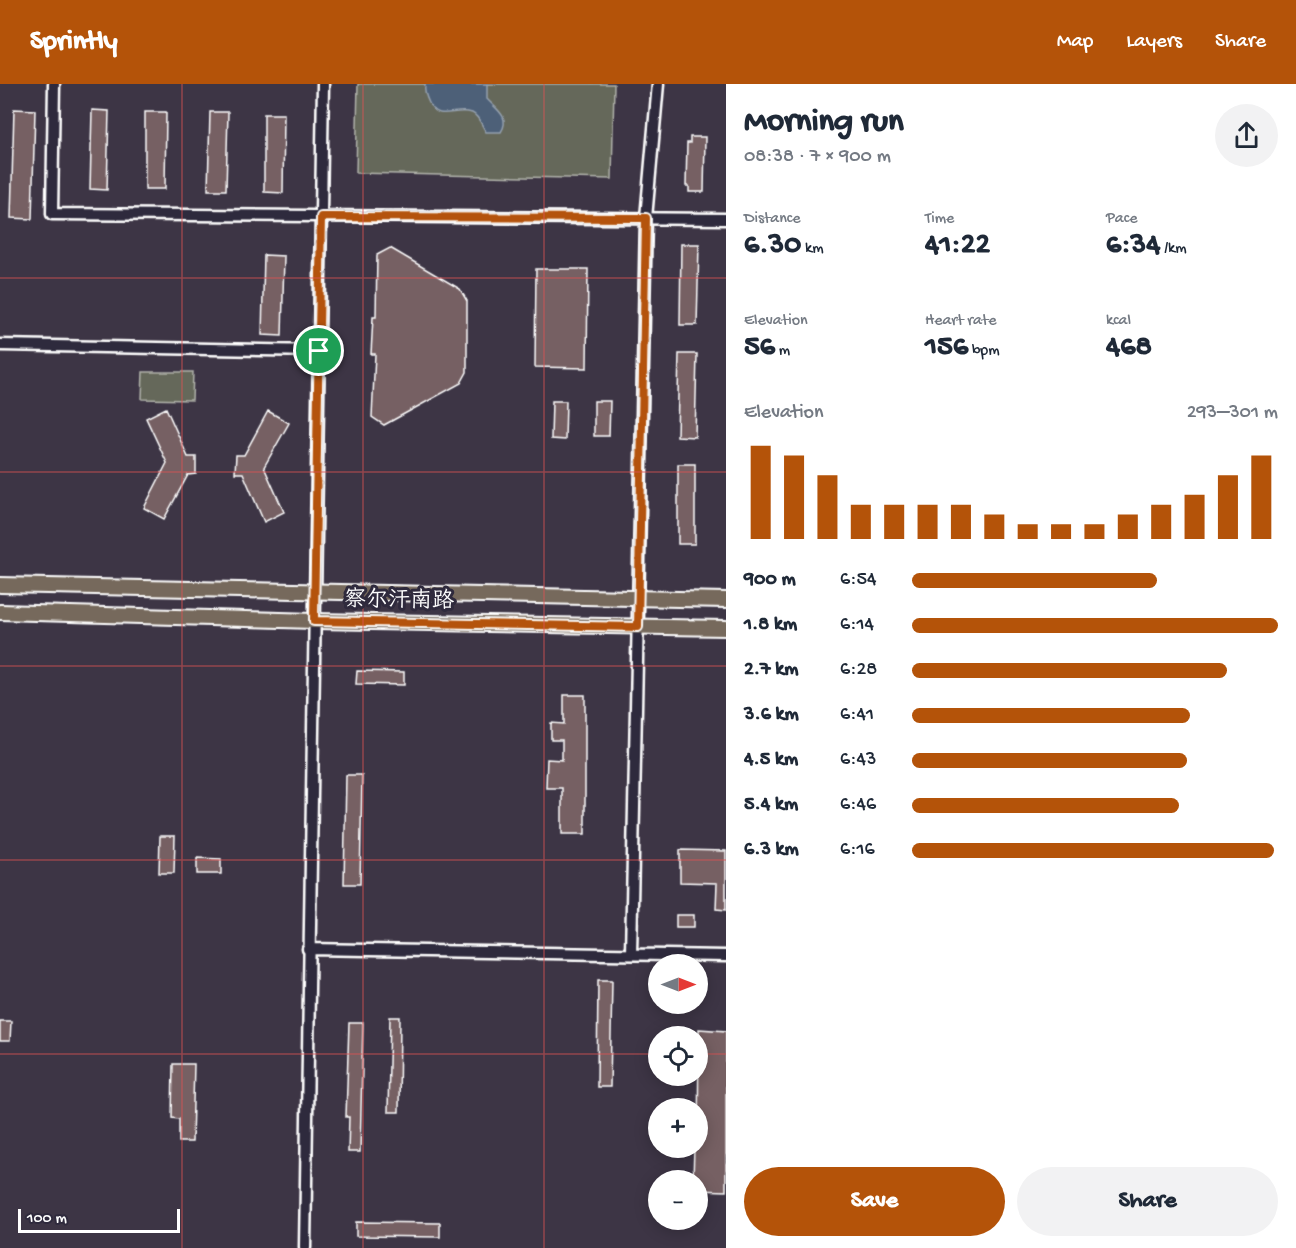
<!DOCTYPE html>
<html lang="en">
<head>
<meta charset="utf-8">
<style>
	body { margin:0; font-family:"Gochi Hand","LXGW WenKai TC",sans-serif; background:#f2f2f3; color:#1f2937; height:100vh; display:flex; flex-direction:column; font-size:22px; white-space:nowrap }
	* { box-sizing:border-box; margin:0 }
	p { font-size:20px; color:#747a83 }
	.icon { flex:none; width:33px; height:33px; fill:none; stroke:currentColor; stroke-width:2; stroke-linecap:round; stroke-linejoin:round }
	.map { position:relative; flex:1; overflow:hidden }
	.sheet { display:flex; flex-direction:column; background:#fff; width:570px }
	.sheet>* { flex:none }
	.needle { width:39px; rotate:90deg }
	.fabs { position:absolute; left:648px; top:870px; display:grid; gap:12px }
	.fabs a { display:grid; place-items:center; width:60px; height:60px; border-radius:50%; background:#fff; box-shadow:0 3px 15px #0003; font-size:30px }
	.scale { position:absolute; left:18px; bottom:15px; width:162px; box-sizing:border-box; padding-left:6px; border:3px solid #fff; border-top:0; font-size:16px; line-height:21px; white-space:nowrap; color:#fff; -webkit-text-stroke:4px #2f2a3d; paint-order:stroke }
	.pin { position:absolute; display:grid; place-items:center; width:51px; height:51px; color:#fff; margin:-26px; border:3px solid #fff; border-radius:50%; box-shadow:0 2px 6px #0007 }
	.round { display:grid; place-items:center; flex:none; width:63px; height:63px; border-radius:32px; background:#f2f2f3 }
	.headline { display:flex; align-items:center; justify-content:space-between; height:102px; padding:0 18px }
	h1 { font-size:33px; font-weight:800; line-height:45px }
	.metrics { display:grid; grid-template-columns:repeat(3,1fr); gap:9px; height:102px; padding:6px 18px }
	.metrics div { display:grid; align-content:center }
	.metrics b { font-size:30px; font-weight:800 }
	.metrics small { font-size:16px; font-weight:400 }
	.metrics p { font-size:16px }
	.chart { height:168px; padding:12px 18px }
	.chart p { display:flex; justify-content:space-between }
	.chart svg { width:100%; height:108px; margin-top:6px; stroke:#b45309; stroke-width:6 }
	.cta { display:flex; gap:12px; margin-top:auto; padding:12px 18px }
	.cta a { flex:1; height:69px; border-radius:36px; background:#b45309; color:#fff; font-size:24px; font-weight:800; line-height:69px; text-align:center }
	.cta a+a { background:#f2f2f3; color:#1f2937 }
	ul { padding:0 18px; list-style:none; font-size:20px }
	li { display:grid; grid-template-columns:96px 72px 1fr; align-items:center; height:45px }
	li i { height:15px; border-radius:8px; background:#b45309 }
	header { display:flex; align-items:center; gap:36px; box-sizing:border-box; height:84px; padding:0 30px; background:#b45309; color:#fff }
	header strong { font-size:28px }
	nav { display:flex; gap:33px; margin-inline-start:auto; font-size:21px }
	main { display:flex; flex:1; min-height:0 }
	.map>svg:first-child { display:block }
	.green { fill:#65685a; stroke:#b2b4ac; stroke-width:1.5 }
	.water { fill:#4d6078; stroke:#94a0ae; stroke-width:1.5 }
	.building { fill:#766064; stroke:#fff; stroke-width:1.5 }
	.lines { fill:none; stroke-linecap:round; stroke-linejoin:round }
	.minor-casing { stroke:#fff; stroke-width:15 }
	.major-casing { stroke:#fff; stroke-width:18 }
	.minor { stroke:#2f2a3d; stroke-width:10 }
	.major { stroke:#76695c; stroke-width:14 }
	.route-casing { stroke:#fff; stroke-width:12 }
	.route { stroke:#b45309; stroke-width:8 }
	.grid { fill:none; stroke:#de5353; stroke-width:1.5; stroke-opacity:0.55 }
	.labels { text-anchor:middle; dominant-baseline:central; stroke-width:6; stroke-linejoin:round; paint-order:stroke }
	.street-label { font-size:22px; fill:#fff; stroke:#2f2a3d }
</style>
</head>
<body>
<header>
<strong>Sprintly</strong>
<nav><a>Map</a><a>Layers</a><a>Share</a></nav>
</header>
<main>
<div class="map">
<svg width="726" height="1164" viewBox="0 0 726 1164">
	<rect width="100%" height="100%" fill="#3d3545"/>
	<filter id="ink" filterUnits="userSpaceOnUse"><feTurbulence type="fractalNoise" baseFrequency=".0167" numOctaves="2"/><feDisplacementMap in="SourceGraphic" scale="12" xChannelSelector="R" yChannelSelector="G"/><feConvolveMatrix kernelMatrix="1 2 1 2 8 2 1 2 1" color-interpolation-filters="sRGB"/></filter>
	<g filter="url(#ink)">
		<path class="green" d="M358,0H614L612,95L356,89Z
			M143,288H193L192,316L142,315Z"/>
		<path class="water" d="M425,0H487V15C496,25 511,33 501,48H486C482,42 479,32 472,29C455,23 439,39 429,19C426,13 424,6 425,0Z"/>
		<path class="building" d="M14,25L35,26L32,135L11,134Z
			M92,26L109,27L107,106L90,105Z
			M145,28H166L165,105H145Z
			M210,28H228L226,106H208Z
			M264,30H284L283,109L264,108Z
			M690,53H705L704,108H689V102H686L687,59H690Z
			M681,160H699L697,241H680Z
			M390,164L460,205L467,217V288L461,299L384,341L372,333L375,270H371L373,233H376L377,171Z
			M264,171L284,172L282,252L262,251Z
			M536,185H588L587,284L535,283Z
			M679,270H697L695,353L677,352Z
			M552,317H566L565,356L551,355Z
			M594,317H610L609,352H594Z
			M166,324L188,373H196V390L188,391L164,435L144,424L167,379L146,334Z
			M268,327L289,339L264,383L284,428L264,438L243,389H235L236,371H244Z
			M678,380H695V460H678Z
			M357,587L404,588V601L356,600Z
			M564,611H585V750H562V704H546L547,675L562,676V656H551V639L564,640Z
			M346,691H362L360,800H344Z
			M160,752H175L174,789H159Z
			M680,766L726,767V826L716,825L717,799L680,798Z
			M197,774L221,775V790H197Z
			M676,831H694V843H676Z
			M598,896H612L610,1003H597Z
			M390,933H400L399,1028H388Z
			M0,937H11L10,957H0Z
			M349,939H363L360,1068H348L349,1033H346Z
			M699,945L726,947V1107L698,1106V1096H693L694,1064H698Z
			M173,980H194L192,1058H179V1035L172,1034Z
			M356,1138L440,1139V1153L356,1152Z"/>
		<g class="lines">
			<g class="minor-casing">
				<path id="minor" d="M54,0L52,130L726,135
					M0,261L319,267
					M308,865L726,872
					M631,870L646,134L658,0
					M305,1164L323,0"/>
			</g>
			<g class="major-casing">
				<path id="major" d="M0,501L726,516
					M0,528L314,537L726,544"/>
			</g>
			<use href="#minor" class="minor"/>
			<use href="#major" class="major"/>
		</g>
	</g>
	<g class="lines" filter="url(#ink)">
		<g class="route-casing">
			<path id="route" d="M321,133L646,134L638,543L314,537Z"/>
		</g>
		<use href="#route" class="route"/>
	</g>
	<path class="grid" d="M182,0V1164M363,0V1164M544,0V1164M0,194H726M0,388H726M0,582H726M0,776H726M0,970H658M698,970H726"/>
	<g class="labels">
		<g class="street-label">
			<text transform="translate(399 518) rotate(1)">察尔汗南路</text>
		</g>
	</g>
</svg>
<div class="fabs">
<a><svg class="needle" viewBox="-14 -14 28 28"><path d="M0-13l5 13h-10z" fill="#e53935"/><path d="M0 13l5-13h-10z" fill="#747a83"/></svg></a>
<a><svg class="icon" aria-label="locate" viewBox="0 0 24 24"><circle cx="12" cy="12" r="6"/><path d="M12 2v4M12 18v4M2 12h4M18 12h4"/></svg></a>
<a>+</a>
<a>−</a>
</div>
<div class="scale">100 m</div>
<div class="pin" style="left:319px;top:267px;background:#1e9e55"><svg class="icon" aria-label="arrive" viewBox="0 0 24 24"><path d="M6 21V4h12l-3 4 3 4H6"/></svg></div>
</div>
<section class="sheet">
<div class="headline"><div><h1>Morning run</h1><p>08:38 · 7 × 900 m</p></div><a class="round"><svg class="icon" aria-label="share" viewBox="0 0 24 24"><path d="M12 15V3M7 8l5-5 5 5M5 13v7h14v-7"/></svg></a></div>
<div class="metrics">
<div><p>Distance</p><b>6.30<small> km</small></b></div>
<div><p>Time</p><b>41:22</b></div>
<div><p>Pace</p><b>6:34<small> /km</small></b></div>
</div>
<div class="metrics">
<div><p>Elevation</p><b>56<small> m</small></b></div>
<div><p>Heart rate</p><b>156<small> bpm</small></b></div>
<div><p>kcal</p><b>468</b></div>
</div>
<div class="chart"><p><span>Elevation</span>293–301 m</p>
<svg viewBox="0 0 160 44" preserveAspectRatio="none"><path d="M5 44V6M15 44V10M25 44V18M35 44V30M45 44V30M55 44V30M65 44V30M75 44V34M85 44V38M95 44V38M105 44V38M115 44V34M125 44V30M135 44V26M145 44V18M155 44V10"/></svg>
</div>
<ul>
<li><b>900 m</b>6:54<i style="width:67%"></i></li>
<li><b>1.8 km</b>6:14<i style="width:100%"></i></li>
<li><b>2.7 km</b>6:28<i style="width:86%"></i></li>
<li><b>3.6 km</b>6:41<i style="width:76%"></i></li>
<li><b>4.5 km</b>6:43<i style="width:75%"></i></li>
<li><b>5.4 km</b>6:46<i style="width:73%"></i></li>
<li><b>6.3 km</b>6:16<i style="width:99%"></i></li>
</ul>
<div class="cta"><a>Save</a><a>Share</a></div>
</section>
</main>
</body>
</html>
